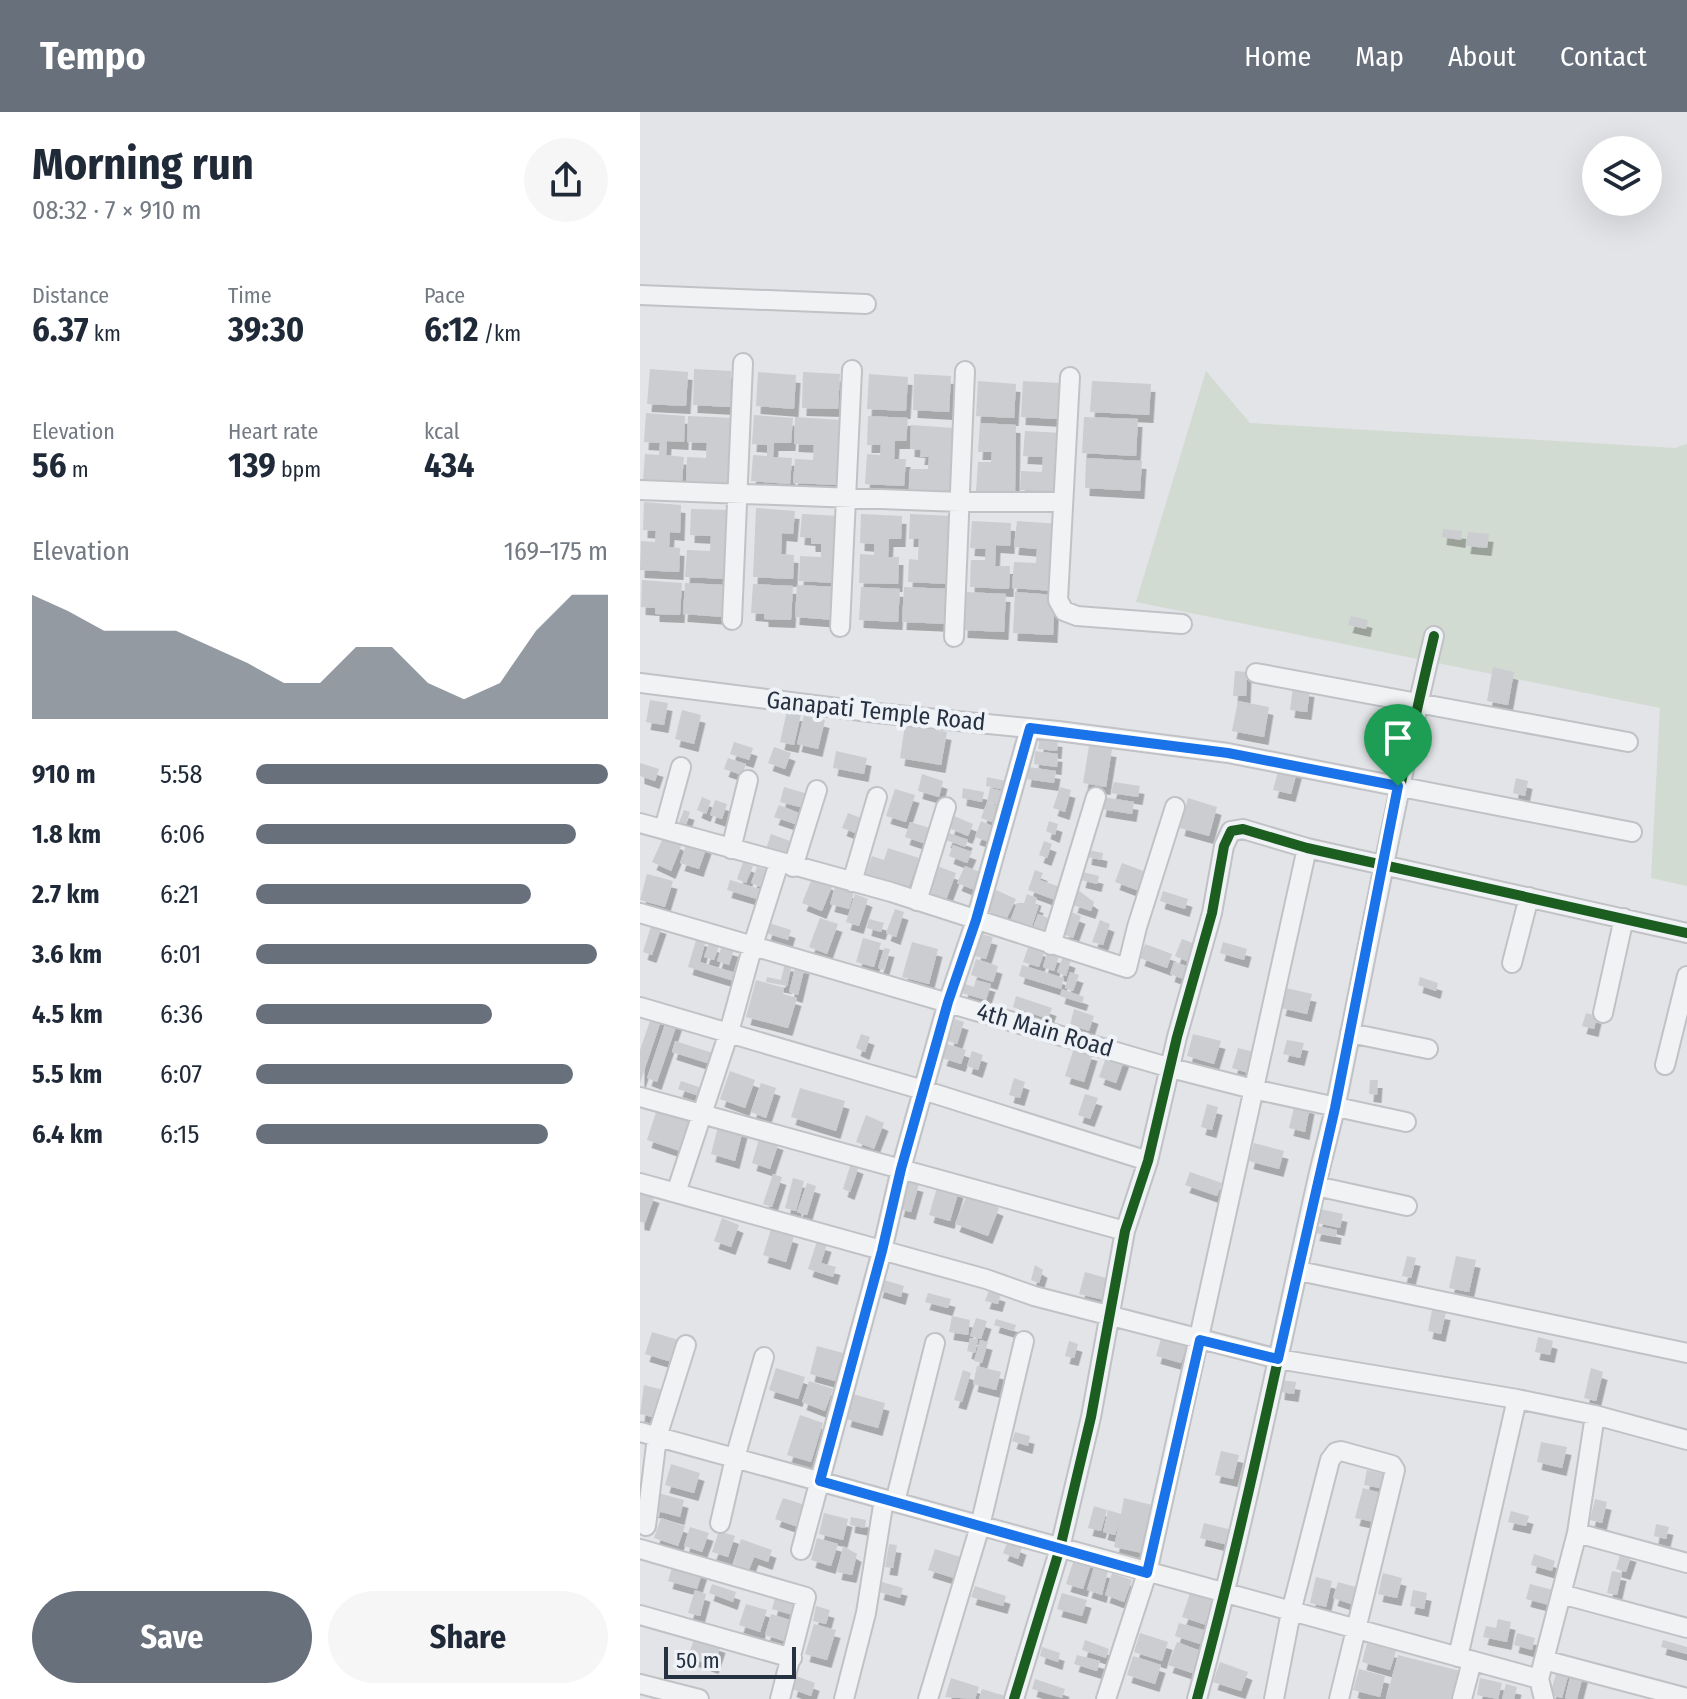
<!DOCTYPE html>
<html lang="en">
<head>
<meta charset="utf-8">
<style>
	body { margin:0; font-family:"Fira Sans Condensed",sans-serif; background:#f6f6f7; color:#1f2937; height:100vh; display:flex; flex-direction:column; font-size:30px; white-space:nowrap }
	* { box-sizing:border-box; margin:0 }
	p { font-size:26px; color:#747a83 }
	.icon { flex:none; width:44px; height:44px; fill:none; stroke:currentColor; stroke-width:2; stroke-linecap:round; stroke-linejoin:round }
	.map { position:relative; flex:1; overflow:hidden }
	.sheet { display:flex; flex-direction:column; background:#fff; width:640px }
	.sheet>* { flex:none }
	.fabs { position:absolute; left:942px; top:24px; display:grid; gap:16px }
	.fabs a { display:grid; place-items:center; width:80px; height:80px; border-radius:50%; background:#fff; box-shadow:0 8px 32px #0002; font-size:40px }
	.scale { position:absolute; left:24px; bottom:20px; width:132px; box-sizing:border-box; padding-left:8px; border:4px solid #263142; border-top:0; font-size:22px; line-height:28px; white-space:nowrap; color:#263142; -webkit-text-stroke:6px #eff2f7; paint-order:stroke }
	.pin { position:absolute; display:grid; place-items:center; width:68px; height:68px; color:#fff; margin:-82px -34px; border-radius:50% 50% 50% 0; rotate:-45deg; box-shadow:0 0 8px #0007 }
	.pin .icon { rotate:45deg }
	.round { display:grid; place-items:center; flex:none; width:84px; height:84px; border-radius:42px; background:#f6f6f7 }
	.headline { display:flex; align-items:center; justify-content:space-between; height:136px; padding:0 32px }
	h1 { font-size:44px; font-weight:700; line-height:60px }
	.metrics { display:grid; grid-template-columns:repeat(3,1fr); gap:12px; height:136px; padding:8px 32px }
	.metrics div { display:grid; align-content:center }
	.metrics b { font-size:34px; font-weight:700 }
	.metrics small { font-size:22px; font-weight:400 }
	.metrics p { font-size:22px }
	.chart { height:224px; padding:16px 32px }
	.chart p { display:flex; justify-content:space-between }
	.chart svg { width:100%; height:144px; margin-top:8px; fill:#68707c; opacity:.7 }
	.button { display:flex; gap:16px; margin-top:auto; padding:16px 32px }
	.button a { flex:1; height:92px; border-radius:48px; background:#68707c; color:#fff; font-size:32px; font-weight:700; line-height:92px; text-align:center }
	.button a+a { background:#f6f6f7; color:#1f2937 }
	ul { padding:0 32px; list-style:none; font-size:26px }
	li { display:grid; grid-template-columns:128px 96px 1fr; align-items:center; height:60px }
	li i { height:20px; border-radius:10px; background:#68707c }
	header { display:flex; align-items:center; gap:48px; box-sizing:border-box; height:112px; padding:0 40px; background:#68707c; color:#fff }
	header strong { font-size:38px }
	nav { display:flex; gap:44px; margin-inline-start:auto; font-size:28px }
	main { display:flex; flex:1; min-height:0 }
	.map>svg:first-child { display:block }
	.green { fill:#d2dbd1 }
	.building { fill:#cbcdd1; filter:url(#shadow) }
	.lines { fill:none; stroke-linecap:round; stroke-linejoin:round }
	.minor-casing { stroke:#c0c2c5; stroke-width:22 }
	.minor { stroke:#f1f2f4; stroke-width:18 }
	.cycleway-casing { stroke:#eff2f7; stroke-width:15 }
	.cycleway { stroke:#1b5e20; stroke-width:10 }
	.route-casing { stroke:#fff; stroke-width:16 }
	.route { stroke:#1a73e8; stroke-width:10 }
	.labels { text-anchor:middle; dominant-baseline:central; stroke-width:8; stroke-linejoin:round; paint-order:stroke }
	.street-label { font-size:24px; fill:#263142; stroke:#eff2f7 }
</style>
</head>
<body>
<header>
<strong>Tempo</strong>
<nav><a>Home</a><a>Map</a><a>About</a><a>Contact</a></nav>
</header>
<main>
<section class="sheet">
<div class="headline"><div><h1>Morning run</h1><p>08:32 · 7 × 910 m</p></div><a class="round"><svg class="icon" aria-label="share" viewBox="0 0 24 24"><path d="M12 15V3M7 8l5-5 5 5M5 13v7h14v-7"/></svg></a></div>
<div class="metrics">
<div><p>Distance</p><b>6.37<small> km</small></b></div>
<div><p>Time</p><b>39:30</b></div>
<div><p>Pace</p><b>6:12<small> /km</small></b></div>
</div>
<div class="metrics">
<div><p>Elevation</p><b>56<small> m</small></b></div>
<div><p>Heart rate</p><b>139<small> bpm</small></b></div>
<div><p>kcal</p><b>434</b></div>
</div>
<div class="chart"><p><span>Elevation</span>169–175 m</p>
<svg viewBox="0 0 160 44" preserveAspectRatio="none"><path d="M0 44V6L10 11L20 17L30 17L40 17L50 22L60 27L70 33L80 33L90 22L100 22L110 33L120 38L130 33L140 17L150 6L160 6V44z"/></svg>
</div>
<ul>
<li><b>910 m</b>5:58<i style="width:100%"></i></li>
<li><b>1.8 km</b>6:06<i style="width:91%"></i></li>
<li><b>2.7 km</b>6:21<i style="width:78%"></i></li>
<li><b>3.6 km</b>6:01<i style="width:97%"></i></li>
<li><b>4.5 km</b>6:36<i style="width:67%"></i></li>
<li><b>5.5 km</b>6:07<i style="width:90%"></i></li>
<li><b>6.4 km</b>6:15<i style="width:83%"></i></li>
</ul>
<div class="button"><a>Save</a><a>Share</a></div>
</section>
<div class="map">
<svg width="1047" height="1587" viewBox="0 0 1047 1587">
	<defs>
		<filter id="shadow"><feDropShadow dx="4.5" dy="8" stdDeviation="0" flood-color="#0004"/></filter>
	</defs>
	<rect width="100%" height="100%" fill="#e2e4e7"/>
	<path class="green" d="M566,259L610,311L1035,336L1047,332V774L1011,766L1020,596L496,490Z"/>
	<path class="building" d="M10,257L48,260L46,294L7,292Z
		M54,257L91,259L90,295L53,293Z
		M118,260L156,263L154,297L116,294Z
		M163,260L200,262L198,297L162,296Z
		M229,262L268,265L266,299L227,297Z
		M274,262L311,264L309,300L273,298Z
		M338,269L376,272L374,306L336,304Z
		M383,269L419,271L418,307L381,305Z
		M452,269L511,272L509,303L450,300Z
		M6,301L45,304L44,330L27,329L26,343L44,345L42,370L3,368L5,342L19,343L20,331L4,330Z
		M114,303L153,306L151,331H134L133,345L152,346L150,372L111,369L113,343L127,344V333L112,332Z
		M48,304L94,306L90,371L46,369L47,345L66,346L67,331L47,330Z
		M228,304L268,306L266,329H255L254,347H266L264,374L225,372L227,342L240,343L241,333H227Z
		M155,305L201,308L198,373L153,371L155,347L173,348L174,333L154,332Z
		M444,305L498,307L496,344L442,341Z
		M340,311L376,313L375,381L336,379L338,350H351L352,340H338Z
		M271,313L314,316L311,379L269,377L270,357H288L289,345H280L281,338L270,337Z
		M385,319L422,321L419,379L380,378L381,359L402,360L403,345L383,344Z
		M446,346L502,349L500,379L445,376Z
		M4,390L41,393L40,421L30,420L29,435L40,436L39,460L0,458L1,429L15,430L16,419L3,418Z
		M116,396L155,399L153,422L142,421L141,442L154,443L153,467L113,465Z
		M51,397L91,398L88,467L45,465L47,438L70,439L71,424L50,423Z
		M162,402L200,404L196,471L159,469L160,444L181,445V432H171V426L160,425Z
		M221,402L262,404L261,427H249L248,445H259L258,472L219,471L220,442L234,443V432L220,431Z
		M270,402L312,404L309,472L268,470L269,447L278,448L279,427H269Z
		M332,409L371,411L370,434L356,433L355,454H370L369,477L330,475L331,448H345L346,437L330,436Z
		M377,409L420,412L414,479L372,476L374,450L396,451L397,437L374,435Z
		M803,417L822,419L821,428L802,425Z
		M828,420L849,422L847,436L826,434Z
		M2,468L42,471L40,503L15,502V496L1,495Z
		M45,471L86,473L84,505L43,502Z
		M113,472L153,474L151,508L124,507V502L111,501Z
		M157,473L197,475L195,508L155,505Z
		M221,475L260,477L258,510L219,508Z
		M264,475L309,477L308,512L262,510Z
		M325,480L366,482L364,520L323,518Z
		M375,480L415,483L413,523L373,521Z
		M711,504L728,508L726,517L708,513Z
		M853,555L874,560L868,593L847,589Z
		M595,559L607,560L606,584H593Z
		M653,575L670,577L667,600L650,598Z
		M10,588L28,591L24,613L6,610Z
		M598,589L629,595L624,625L592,619Z
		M42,598L61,603L54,632L35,627Z
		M147,599L161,602L154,633L140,630Z
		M164,603L185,608L178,637L157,632Z
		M265,613L307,620L301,653L260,646Z
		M400,625L418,627L417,639L398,637Z
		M94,630L113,636L109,648L90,642Z
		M449,634L472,637L466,675L443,671Z
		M134,635L151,641L145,657L128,651Z
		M196,639L227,646L224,662L193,656Z
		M395,639L418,642L417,655L394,652Z
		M88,646L106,652L102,663L84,657Z
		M0,651L19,657L15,669L0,664Z
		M640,652L658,656L651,682L633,678Z
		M388,655L416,659L414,671L386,667Z
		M282,662L303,669L299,685L278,679Z
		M347,665L371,670L370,679L346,674Z
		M876,666L888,669L885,684L873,681Z
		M474,670L500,674L498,685L471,681Z
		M144,675L168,682L164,696L140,690Z
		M420,675L431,678L425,700L413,696Z
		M323,676L344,680L342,690L322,686Z
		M350,676L371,681L367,695L347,690Z
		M255,677L275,683L266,710L246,704Z
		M62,685L71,689L66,702L57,698Z
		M463,685L494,690L492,702L461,697Z
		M548,686L577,695L569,724L540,716Z
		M75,688L87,692L82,707L70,703Z
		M347,690L366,697L360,713L341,706Z
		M139,693L159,701L155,712L134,705Z
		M44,698L50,700L45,715L38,713Z
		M208,701L229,709L223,724L202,716Z
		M314,704L333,712L328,724L309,716Z
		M341,709L357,716L352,731L335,725Z
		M409,709L418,712L415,723L406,719Z
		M270,710L290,716L286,732L265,725Z
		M309,721L328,728L325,735L306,728Z
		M131,722L150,729L145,743L126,737Z
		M24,724L42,732L31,759L12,750Z
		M48,727L67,734L59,757L40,751Z
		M404,729L412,732L407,746L399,743Z
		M313,733L332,740L327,751L309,744Z
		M248,736L279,746L268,778L225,764L232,744L244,748Z
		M448,738L463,741L462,748L447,745Z
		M103,750L113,754L106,771L97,767Z
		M482,751L509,761L502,780L475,770Z
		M297,754L316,761L306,788L287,782Z
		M325,754L345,762L337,779L317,771Z
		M117,755L127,758L121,775L111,771Z
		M395,758L403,761L400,768L423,776L418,789L388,778Z
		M443,760L459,764L457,772L441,768Z
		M7,762L33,769L25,795L0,788Z
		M173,764L193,772L182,799L162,791Z
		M90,768L120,777L117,787L87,778Z
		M195,774L214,780L209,797L190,792Z
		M356,778L376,787L366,808L347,799Z
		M438,778L454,790L451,799L433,793Z
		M523,779L548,787L545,797L520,789Z
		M215,782L228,787L219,814L206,810Z
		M387,782L397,786L395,792L399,793L391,817L370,809L377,791H384Z
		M255,797L264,800L256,825L246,821Z
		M431,800L441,804L433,826L423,822Z
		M398,802L411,807L406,821L393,816Z
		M180,806L198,812L187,842L169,835Z
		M229,807L244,811L241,820L227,816Z
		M460,808L470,812L463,833L452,830Z
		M12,811L22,814L12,843L3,840Z
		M129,811L151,818L148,828L126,821Z
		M341,822L353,825L346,847L335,844Z
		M57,825L66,828L60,850L96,861L94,869L48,855Z
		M223,826L241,831L234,855L216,850Z
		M542,827L558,833L551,851L535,844Z
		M272,830L298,837L289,872L262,865Z
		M583,830L607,837L604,848L580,841Z
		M69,831L79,834L74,848L64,845Z
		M505,832L532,842L527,856L500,846Z
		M82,833L94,837L89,853L77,849Z
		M389,833L405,838L399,855L383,850Z
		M244,836L250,837L244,858L238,856Z
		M407,841L419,844L414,859L403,855Z
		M423,845L431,848L426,864L417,860Z
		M336,847L358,854L353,870L331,863Z
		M534,850L550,855L546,868L530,862Z
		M145,851L152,852L147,874L126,870L127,865L141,868Z
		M156,852L165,854L158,883L149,880Z
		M382,853L424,866L421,877L379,864Z
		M430,860L439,863L433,879L425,876Z
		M780,865L798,871L796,879L778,873Z
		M116,868L144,876L143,882L157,886L148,916L106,905Z
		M336,868L351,872L346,888L322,881L325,872L334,875Z
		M646,876L672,882L667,902L641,896Z
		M422,877L444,885L442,891L420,884Z
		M376,884L412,896L408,907L373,895Z
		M434,897L454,904L449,919L430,913Z
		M946,901L957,904L954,917L942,914Z
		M12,903L22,906L0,971V938Z
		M27,906L38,909L17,970L7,966Z
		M315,907L324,910L317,932L308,929Z
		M221,922L230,925L225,940L216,936Z
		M553,922L581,929L574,952L547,944Z
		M647,928L664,931L660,946L643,942Z
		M35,929L73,941L70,952L32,940Z
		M307,932L326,938L321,952L302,946Z
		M434,936L453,941L444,970L425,964Z
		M598,936L614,940L608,961L592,956Z
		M332,939L343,943L338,958L327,954Z
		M468,940L485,946L476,971L459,965Z
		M90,959L115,968L105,996L80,987Z
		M374,966L385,970L380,986L369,983Z
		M730,968H738L737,983L729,982Z
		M41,969L62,976L59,984L38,977Z
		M121,971L136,976L126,1006L111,1000Z
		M160,976L205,989L196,1019L151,1005Z
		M445,982L458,986L450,1007L438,1003Z
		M655,991L670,994L665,1020L649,1016Z
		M567,992L578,995L572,1018L561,1015Z
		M17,997L50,1007L40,1039L7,1028Z
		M226,1003L244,1011L234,1037L216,1030Z
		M79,1011L103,1018L95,1049L71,1042Z
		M120,1024L139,1030L130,1057L112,1051Z
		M614,1031L644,1039L639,1057L609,1049Z
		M211,1051L219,1054L210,1080L203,1077Z
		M550,1060L582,1071L577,1084L545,1073Z
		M133,1062L142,1065L132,1095L123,1092Z
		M153,1066L164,1069L156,1099L145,1096Z
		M267,1069L279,1072L271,1100L259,1097Z
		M167,1071L176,1074L167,1103L157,1100Z
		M298,1072L319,1078L310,1109L289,1103Z
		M0,1078L15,1083L5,1111L0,1110Z
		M327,1083L359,1096L348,1124L315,1112Z
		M680,1097L703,1102L700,1116L677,1111Z
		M82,1106L99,1113L91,1135L74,1129Z
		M677,1114L697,1118L696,1125L675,1121Z
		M131,1117L154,1124L146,1150L123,1143Z
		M177,1129L187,1132L181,1151L196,1155L193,1165L168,1157Z
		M767,1144L776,1146L771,1166L762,1164Z
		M816,1144L836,1148L829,1180L809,1176Z
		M395,1153L403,1158L399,1171L391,1168Z
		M445,1160L470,1167L464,1188L439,1182Z
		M241,1167L264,1174L261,1185L238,1178Z
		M349,1178L361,1182L358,1192L345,1189Z
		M288,1181L311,1187L308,1196L285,1190Z
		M792,1198L806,1200L801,1222L788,1219Z
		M312,1204L330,1208L328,1223L309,1220Z
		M336,1206L347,1209L341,1227L330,1224Z
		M356,1207L376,1213L374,1219L354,1213Z
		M12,1220L42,1229L35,1251L5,1242Z
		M522,1223L548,1230L541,1251L516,1244Z
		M898,1225L913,1229L910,1243L895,1240Z
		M330,1226L338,1227L335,1241L327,1239Z
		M340,1228L348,1230L342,1251L334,1249Z
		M429,1229L438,1232L434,1246L425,1244Z
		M177,1234L203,1241L195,1269L170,1262Z
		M337,1254L361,1260L356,1278L333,1272Z
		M136,1256L165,1265L158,1287L129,1278Z
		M951,1256L963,1260L956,1289L944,1286Z
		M323,1258L331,1261L322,1290L314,1288Z
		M641,1268L656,1270L654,1282L640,1280Z
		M169,1269L193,1277L185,1299L162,1290Z
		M4,1273L23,1278L16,1306L0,1302Z
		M213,1282L245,1291L238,1316L206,1307Z
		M160,1303L183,1311L171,1350L147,1343Z
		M375,1320L390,1324L388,1334L372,1329Z
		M901,1330L927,1335L922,1356L897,1350Z
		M581,1339L599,1343L593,1367L575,1363Z
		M31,1352L60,1361L54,1381L25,1373Z
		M727,1358L748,1363L745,1377L724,1373Z
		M723,1376L741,1381L734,1410L715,1406Z
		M18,1381L44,1388L40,1405L14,1398Z
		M143,1386L168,1394L161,1416L135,1407Z
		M484,1386L512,1393L502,1441L474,1435L479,1411L475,1423L463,1420L468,1398L481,1402Z
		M955,1387L967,1390L962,1411L950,1408Z
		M454,1394L467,1398L461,1419L448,1416Z
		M871,1399L889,1404L886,1414L868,1410Z
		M184,1401L208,1407L203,1428L179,1422Z
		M211,1405L226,1408L225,1416L210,1413Z
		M21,1406L45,1414L38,1434L14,1426Z
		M564,1411L592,1418L588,1433L560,1426Z
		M1016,1412L1029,1415L1026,1427L1014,1424Z
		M50,1415L69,1421L62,1440L44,1434Z
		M79,1419L95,1424L88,1445L72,1440Z
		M177,1426L198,1432L191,1454L171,1448Z
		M101,1427L132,1438L128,1450L114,1445L109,1458L93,1453Z
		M368,1429L382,1435L378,1447L363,1441Z
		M249,1432L257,1433L253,1456L245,1455Z
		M203,1434L217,1442L212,1463L197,1460Z
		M295,1437L320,1445L314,1466L288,1458Z
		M981,1439L992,1442L986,1460L976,1457Z
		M894,1442L915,1449L912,1459L891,1453Z
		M435,1444L452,1449L443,1477L426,1472Z
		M34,1449L63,1458L57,1477L28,1469Z
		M454,1455L468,1459L462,1483L447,1478Z
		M972,1459L982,1461L977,1483L967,1481Z
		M472,1461L492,1468L484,1490L465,1483Z
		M743,1461L762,1466L757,1486L738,1482Z
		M676,1465L692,1469L686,1495L670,1491Z
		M242,1470L263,1476L260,1486L239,1480Z
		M698,1470L716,1475L711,1492L693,1486Z
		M72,1472L96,1480L93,1490L69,1481Z
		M890,1472L913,1478L909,1493L886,1487Z
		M335,1474L366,1484L363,1494L331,1485Z
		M55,1478L66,1482L60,1504L48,1501Z
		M551,1478L578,1486L569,1514L542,1505Z
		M773,1478L787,1481L784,1497L770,1494Z
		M137,1479L161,1486L156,1504L132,1497Z
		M422,1481L447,1488L442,1504L417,1497Z
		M106,1492L127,1498L120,1520L99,1513Z
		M176,1494L190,1498L186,1512L173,1509Z
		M131,1502L153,1509L147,1530L125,1523Z
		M858,1507L871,1510L867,1530L843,1525L846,1514L856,1516Z
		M539,1511L564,1518L560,1532L535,1524Z
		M174,1512L196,1518L187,1548L165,1542Z
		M500,1521L528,1530L522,1549L494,1540Z
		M877,1521L895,1526L892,1538L874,1533Z
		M55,1524L81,1533L74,1554L48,1545Z
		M445,1528L469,1537L466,1546L442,1538Z
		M1023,1528L1047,1535V1542L1021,1535Z
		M537,1530L563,1540L555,1562L528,1553Z
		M727,1531L756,1539L750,1558L722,1550Z
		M402,1535L420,1541L418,1550L400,1544Z
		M437,1543L460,1549L457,1559L434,1552Z
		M758,1543L824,1560L817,1587H746Z
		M493,1544L521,1553L515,1572L487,1563Z
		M580,1550L608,1560L601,1579L573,1570Z
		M918,1554L930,1557L922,1586L910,1583Z
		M719,1557L745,1564L740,1585L713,1578Z
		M932,1557L944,1560L937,1587H928L925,1586Z
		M156,1564L175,1571L171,1584L152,1577Z
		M311,1566L339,1575L335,1587L305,1585Z
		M840,1566L862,1571L858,1587L837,1583Z
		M395,1567L425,1577L422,1586L392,1577Z
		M866,1572L877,1575L874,1587H862Z
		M342,1577L372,1586V1587H339Z"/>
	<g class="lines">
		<g class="minor-casing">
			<path id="minor" d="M0,183L226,192
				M430,265L418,488L424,499L437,504L542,512
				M0,378L320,390H423
				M92,508L103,251
				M200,515L212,258
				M314,525L325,259
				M616,561L988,630
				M0,571L237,601L418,619L588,641L992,720
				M0,711L251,780L487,856L497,815L535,695
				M24,717L41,655
				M91,737L108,668
				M153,755L177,678
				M212,770L237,685
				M277,789L306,695
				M0,801L531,956L613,977L766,1010
				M411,833L456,685
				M872,851L889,785
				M0,895L283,978L508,1049
				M963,901L984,806
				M710,921L788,937
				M1025,953L1047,864
				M0,985L485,1119
				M0,1071L346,1167L394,1184L638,1247L877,1287L955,1303L1047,1328
				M676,1074L767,1094
				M36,1081L89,920L113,833L139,751
				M659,1159L1047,1241
				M0,1320L899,1567
				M255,1390L295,1231
				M80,1411L95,1346L124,1245
				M6,1414L17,1325L46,1233
				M937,1421L1047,1451
				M0,1437L166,1485L140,1587
				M161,1438L242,1139L261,1057L308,890L336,808L390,616
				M921,1482L1047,1516
				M0,1503L152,1546
				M818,1545L877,1287
				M904,1548L1047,1586
				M0,1572L59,1587
				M204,1587L226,1501L244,1387
				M288,1587L340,1414L384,1229
				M374,1587L420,1436L451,1305L485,1119L508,1049L537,925L572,801L584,734L591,719L603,717L667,736L1047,821
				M466,1587L507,1461L667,736
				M557,1587C603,1418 638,1245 676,1074C682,1046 690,1019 696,992C728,835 757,679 794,524
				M634,1587L651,1500L690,1348L696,1340L701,1339L752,1353L755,1358L699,1587
				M822,1587L832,1549
				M904,1587L899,1567L937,1421L955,1303"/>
		</g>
		<use href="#minor" class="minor"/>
		<g class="cycleway-casing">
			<path id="cycleway" d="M374,1587L420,1436L451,1305L485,1119L508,1049L537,925L572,801L584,734L591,719L603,717L667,736L1047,821
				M557,1587C603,1418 638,1245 676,1074C682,1046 690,1019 696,992C728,835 757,679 794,524"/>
		</g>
		<use href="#cycleway" class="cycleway"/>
	</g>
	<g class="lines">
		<g class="route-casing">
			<path id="route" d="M390,616L588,641L758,674L695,996L638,1247L560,1228L507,1461L180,1369L242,1139L261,1057L308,890L336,808Z"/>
		</g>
		<use href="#route" class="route"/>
	</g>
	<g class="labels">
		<g class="street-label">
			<text transform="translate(236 599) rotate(6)">Ganapati Temple Road</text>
			<text transform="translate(405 918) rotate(16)">4th Main Road</text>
		</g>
	</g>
</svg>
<div class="fabs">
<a><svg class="icon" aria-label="layers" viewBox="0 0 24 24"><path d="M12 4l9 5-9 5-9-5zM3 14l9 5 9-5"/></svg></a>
</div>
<div class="scale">50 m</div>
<div class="pin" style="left:758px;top:674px;background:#1e9e55"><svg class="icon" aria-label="arrive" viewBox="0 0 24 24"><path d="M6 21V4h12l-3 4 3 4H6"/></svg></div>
</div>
</main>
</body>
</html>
